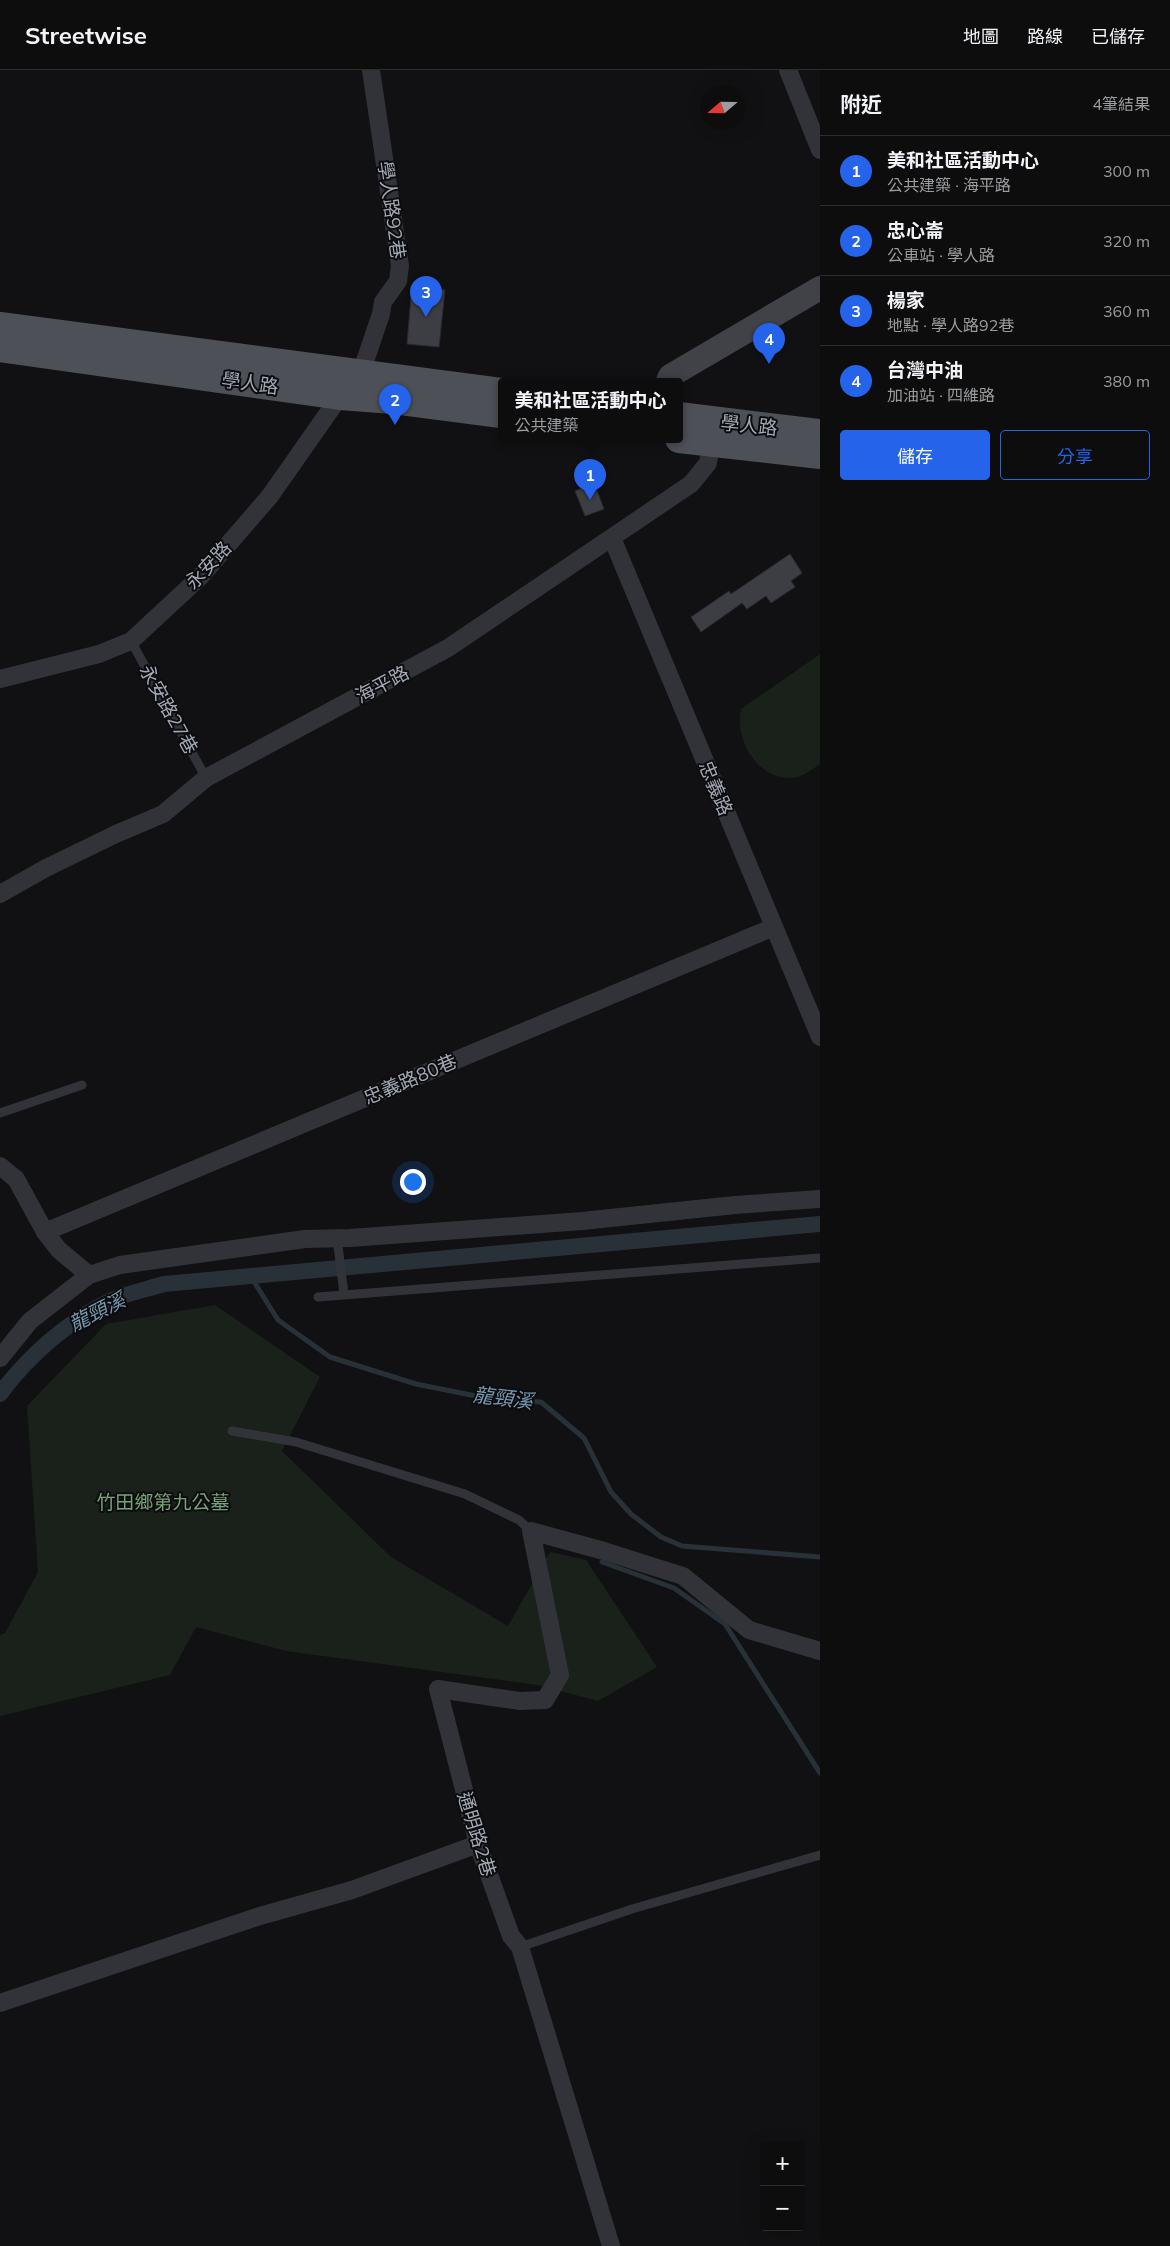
<!DOCTYPE html>
<html lang="zh-TW">
<head>
<meta charset="utf-8">
<style>
	:root { --surface:#0d0d0e; --page:#161617; --text:#f1f3f6; --muted:#9a9c9e; --line:#2d2d2e; --accent:#2563eb }
	body { margin:0; font-family:Mulish,"Noto Sans TC",sans-serif; background:var(--page); color:var(--text) }
	.controls { position:absolute; right:15px; bottom:15px; display:grid; overflow:hidden; border-radius:5px; box-shadow:0 5px 20px #0002 }
	.controls button { width:45px; height:45px; display:grid; place-items:center; padding:0; border:0; border-bottom:1px solid var(--line); background:var(--surface); color:var(--text); font:25px sans-serif }
	.compass { position:absolute; left:700px; top:15px; width:45px; height:45px; border-radius:50%; background:var(--surface); box-shadow:0 5px 20px #0002; rotate:250deg }
	.you { position:absolute; left:412px; top:1111px; width:18px; height:18px; margin:-12px; border:4px solid #fff; border-radius:50%; background:#1a73e8; box-shadow:0 0 0 8px #1a73e833 }
	.badge { display:grid; place-items:center; width:32px; height:32px; border-radius:50%; background:var(--accent); color:#fff; font-size:16px; font-weight:700 }
	.pin { position:absolute; translate:-50% -41px; filter:drop-shadow(0 1px 2px #0008) }
	.pin::after { content:''; position:absolute; top:26px; width:18px; height:15px; background:inherit; clip-path:polygon(0 0,100% 0,50% 100%) }
	.popup { position:absolute; left:498px; top:308px; width:185px; height:65px; box-sizing:border-box; display:grid; place-content:center; border-radius:5px; background:var(--surface); filter:drop-shadow(0 1px 4px #0005); font-size:16px; white-space:nowrap; color:var(--muted) }
	.popup b { font-size:19px; color:var(--text) }
	.popup::after { content:''; position:absolute; left:50%; top:100%; margin-left:-10px; border:10px solid transparent; border-top-color:var(--surface) }
	.list { margin:0; padding:0; list-style:none }
	h2 { display:flex; justify-content:space-between; align-items:center; height:65px; margin:0; padding:0 20px; font-size:21px }
	h2 small { font-size:16px; font-weight:400; color:var(--muted) }
	.list li { display:grid; grid-template-columns:32px 1fr auto; gap:15px; align-items:center; box-sizing:border-box; height:70px; padding:0 20px; border-top:1px solid var(--line) }
	.list b { display:block; font-size:19px; white-space:nowrap }
	.list p { margin:0; font-size:16px; white-space:nowrap; color:var(--muted) }
	.list em { font-size:16px; font-style:normal; color:var(--muted) }
	.actions { display:flex; gap:10px; padding:15px 20px }
	.actions a { flex:1; padding:11px 0; border:1px solid var(--accent); border-radius:5px; text-align:center; font-size:18px; color:var(--accent) }
	.actions .main { background:var(--accent); color:#fff }
	.map { position:relative; flex:none; width:820px; height:2176px; overflow:hidden }
	header { display:flex; align-items:center; gap:30px; box-sizing:border-box; height:70px; padding:0 25px; background:var(--surface); border-bottom:1px solid var(--line) }
	header strong { font-size:24px }
	nav { display:flex; gap:28px; margin-inline-start:auto; font-size:18px }
	main { display:flex }
	aside { flex:1; background:var(--surface) }
	.map>svg:first-child { display:block }
	.green { fill:#19211a }
	.lines { fill:none; stroke-linecap:round; stroke-linejoin:round }
	.stream { stroke:#273137; stroke-width:5 }
	.canal { stroke:#273137; stroke-width:16 }
	.building { fill:#3d3e43; stroke:#2b2b2f }
	.lane { stroke:#323338; stroke-width:9 }
	.street { stroke:#323338; stroke-width:18 }
	.secondary { stroke:#404248; stroke-width:24 }
	.primary { stroke:#4e5057; stroke-width:28 }
	.labels { text-anchor:middle; stroke-width:4; stroke-linejoin:round; paint-order:stroke }
	.street-label { font-size:19px; fill:#a2a8b4; stroke:#0c0c0e }
	.park-label { font-size:19px; fill:#78a178; stroke:#0c0c0e }
	.water-label { font-size:20px; font-style:italic; fill:#7699b2; stroke:#0c0c0e }
</style>
</head>
<body>
<header>
<strong>Streetwise</strong>
<nav><a>地圖</a><a>路線</a><a>已儲存</a></nav>
</header>
<main>
<div class="map">
<svg width="820" height="2176" viewBox="0 0 820 2176">
	<rect width="100%" height="100%" fill="#111113"/>
	<g class="green">
		<path d="M 820,584 L 820,694 C 811,700 803,707 792,708 C 758,710 734,670 741,639 Z"/>
		<path d="M 215,1235 L 320,1307 L 282,1381 L 391,1487 L 508,1556 L 550,1482 L 586,1490 L 657,1597 L 598,1631 L 537,1615 L 286,1581 L 196,1557 L 170,1605 L 0,1646 L 0,1565 L 5,1563 L 38,1502 L 27,1336 L 106,1254 Z"/>
	</g>
	<g class="lines">
		<g class="stream">
			<path d="M 251,1207 L 278,1250 L 330,1287 L 416,1314 L 496,1330 L 541,1332 L 584,1368 L 611,1422 L 631,1444 L 661,1467 L 682,1476 L 820,1487"/>
			<path d="M 602,1492 L 674,1518 L 725,1554 L 820,1703"/>
		</g>
		<path class="canal" d="M 0,1324 C 29,1285 68,1251 112,1230 C 128,1223 148,1219 164,1214 L 820,1154"/>
	</g>
	<g class="building">
		<path d="M 412,215 L 445,220 L 439,277 L 407,274 Z"/>
		<path d="M 594,413 L 604,439 L 585,446 L 575,421 Z"/>
		<path d="M 790,484 L 802,503 L 791,511 L 795,517 L 771,533 L 766,526 L 747,539 L 742,533 L 701,562 L 691,547 L 729,521 L 731,524 Z"/>
	</g>
	<g class="lines">
		<g class="lane">
			<path d="M 131,571 L 206,708"/>
			<path d="M 0,1043 L 82,1015"/>
			<path d="M 337,1168 L 344,1224"/>
			<path d="M 318,1227 L 820,1188"/>
			<path d="M 232,1361 L 296,1372 L 465,1424 L 519,1450 L 531,1461"/>
			<path d="M 520,1877 L 632,1839 L 820,1785"/>
		</g>
		<g class="street">
			<path d="M 788,0 L 820,80"/>
			<path d="M 612,468 L 820,967"/>
			<path d="M 0,609 L 99,584 L 131,571 L 200,507 L 270,426 L 340,326 L 361,303 L 381,244 L 383,232 L 398,211 L 400,196 L 371,0"/>
			<path d="M 0,824 L 46,798 L 116,764 L 163,744 L 206,708 L 448,578 L 691,414 L 708,393 L 713,364"/>
			<path d="M 0,1096 L 16,1109 L 45,1162 L 59,1180 L 89,1205"/>
			<path d="M 45,1162 L 774,857"/>
			<path d="M 0,1288 L 30,1251 L 89,1205 L 120,1195 L 305,1169 L 350,1168 L 582,1151 L 735,1135 L 820,1129"/>
			<path d="M 0,1933 L 260,1846 L 352,1820 L 478,1774"/>
			<path d="M 611,2176 L 520,1877 L 511,1866 L 478,1774 L 438,1619 L 520,1631 L 545,1630 L 560,1605 L 531,1461 L 604,1481 L 683,1506 L 749,1560 L 820,1581"/>
		</g>
		<path class="secondary" d="M 668,311 L 670,306 L 820,218"/>
		<g class="primary">
			<path d="M 0,256 L 501,322"/>
			<path d="M 0,278 L 340,326 L 393,330 L 501,344"/>
			<path d="M 679,346 L 820,363"/>
			<path d="M 679,369 L 820,385"/>
		</g>
	</g>
	<g class="labels">
		<g class="street-label">
			<text transform="translate(392 140) rotate(82)" y="7">學人路92巷</text>
			<text transform="translate(250 313) rotate(8)" y="7">學人路</text>
			<text transform="translate(749 355) rotate(6)" y="7">學人路</text>
			<text transform="translate(208 495) rotate(-47)" y="7">永安路</text>
			<text transform="translate(382 614) rotate(-28)" y="7">海平路</text>
			<text transform="translate(169 639) rotate(61)" y="7">永安路27巷</text>
			<text transform="translate(716 718) rotate(67)" y="7">忠義路</text>
			<text transform="translate(410 1009) rotate(-23)" y="7">忠義路80巷</text>
			<text transform="translate(477 1764) rotate(73)" y="7">通明路2巷</text>
		</g>
		<g class="park-label">
			<text x="163" y="1439">竹田鄉第九公墓</text>
		</g>
		<g class="water-label">
			<text transform="translate(97 1242) rotate(-27)" y="7">龍頸溪</text>
			<text transform="translate(503 1328) rotate(7)" y="7">龍頸溪</text>
		</g>
	</g>
</svg>
<div class="controls">
<button>+</button>
<button>−</button>
</div>
<svg class="compass" viewBox="-18 -18 36 36"><path d="M0-13l5 13h-10z" fill="#e53935"/><path d="M0 13l5-13h-10z" fill="#9a9c9e"/></svg>
<div class="you"></div>
<div class="pin badge" style="left:590px;top:430px">1</div>
<div class="popup"><b>美和社區活動中心</b>公共建築</div>
<div class="pin badge" style="left:395px;top:355px">2</div>
<div class="pin badge" style="left:426px;top:247px">3</div>
<div class="pin badge" style="left:769px;top:294px">4</div>
</div>
<aside>
<h2>附近<small>4筆結果</small></h2>
<ul class="list">
<li><span class="badge">1</span><div><b>美和社區活動中心</b><p>公共建築 · 海平路</p></div><em>300 m</em></li>
<li><span class="badge">2</span><div><b>忠心崙</b><p>公車站 · 學人路</p></div><em>320 m</em></li>
<li><span class="badge">3</span><div><b>楊家</b><p>地點 · 學人路92巷</p></div><em>360 m</em></li>
<li><span class="badge">4</span><div><b>台灣中油</b><p>加油站 · 四維路</p></div><em>380 m</em></li>
</ul>
<div class="actions"><a class="main">儲存</a><a>分享</a></div>
</aside>
</main>
</body>
</html>
